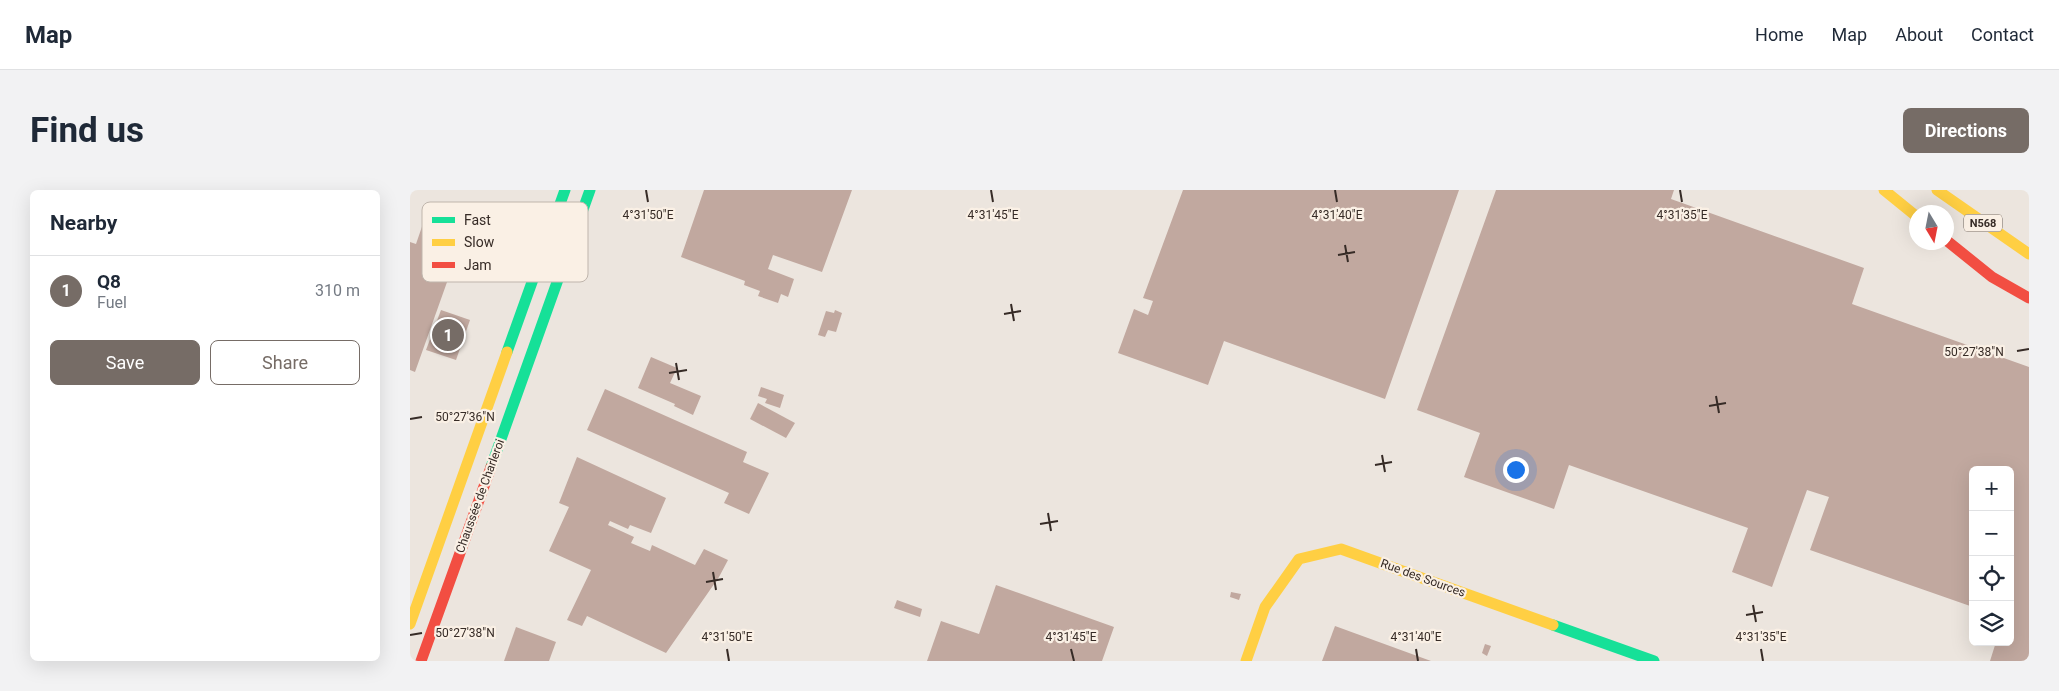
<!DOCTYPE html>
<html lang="en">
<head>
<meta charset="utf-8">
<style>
	:root { --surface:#fff; --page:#f2f2f3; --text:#1f2937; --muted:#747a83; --line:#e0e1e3; --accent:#766c66 }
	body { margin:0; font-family:Roboto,sans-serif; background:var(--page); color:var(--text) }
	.controls { position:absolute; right:15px; bottom:15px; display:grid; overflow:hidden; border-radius:8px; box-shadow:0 5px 20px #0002 }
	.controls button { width:45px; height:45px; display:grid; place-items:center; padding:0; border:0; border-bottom:1px solid var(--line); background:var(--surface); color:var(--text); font:25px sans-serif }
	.compass { position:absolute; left:1499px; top:15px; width:45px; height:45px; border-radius:50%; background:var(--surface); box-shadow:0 5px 20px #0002; rotate:170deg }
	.you { position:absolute; left:1105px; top:279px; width:18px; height:18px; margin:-12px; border:4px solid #fff; border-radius:50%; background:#1a73e8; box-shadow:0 0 0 8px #1a73e833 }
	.badge { display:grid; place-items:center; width:32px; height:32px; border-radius:50%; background:var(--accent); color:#fff; font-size:16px; font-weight:700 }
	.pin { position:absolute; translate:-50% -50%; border:2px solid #fff; box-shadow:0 1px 5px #0006 }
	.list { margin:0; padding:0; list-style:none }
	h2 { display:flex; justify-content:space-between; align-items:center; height:65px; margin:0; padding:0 20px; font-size:21px }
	h2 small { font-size:16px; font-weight:400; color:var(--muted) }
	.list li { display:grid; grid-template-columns:32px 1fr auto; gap:15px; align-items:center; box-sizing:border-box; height:70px; padding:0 20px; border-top:1px solid var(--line) }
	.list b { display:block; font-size:19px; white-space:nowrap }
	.list p { margin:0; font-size:16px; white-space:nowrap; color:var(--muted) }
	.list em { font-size:16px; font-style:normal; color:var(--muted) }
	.actions { display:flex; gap:10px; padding:15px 20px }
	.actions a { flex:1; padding:11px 0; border:1px solid var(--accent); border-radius:8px; text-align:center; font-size:18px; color:var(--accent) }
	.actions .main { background:var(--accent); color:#fff }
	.icon { flex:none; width:28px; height:28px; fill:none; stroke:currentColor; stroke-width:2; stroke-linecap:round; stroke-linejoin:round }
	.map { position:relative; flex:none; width:1619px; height:471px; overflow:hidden; border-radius:8px }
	header { display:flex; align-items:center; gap:30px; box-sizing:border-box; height:70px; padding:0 25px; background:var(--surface); border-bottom:1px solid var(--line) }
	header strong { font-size:24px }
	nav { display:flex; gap:28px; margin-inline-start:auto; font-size:18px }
	.intro { display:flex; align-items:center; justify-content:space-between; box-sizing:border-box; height:120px; padding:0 30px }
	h1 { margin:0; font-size:35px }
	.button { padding:12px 22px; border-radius:8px; background:var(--accent); color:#fff; font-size:18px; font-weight:700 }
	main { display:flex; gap:30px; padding:0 30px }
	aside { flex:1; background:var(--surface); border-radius:8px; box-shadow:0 5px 20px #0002 }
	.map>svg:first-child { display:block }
	.building { fill:#c1a89f }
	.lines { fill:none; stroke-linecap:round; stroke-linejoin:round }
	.fast { stroke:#16e098; stroke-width:11 }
	.slow { stroke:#ffcf43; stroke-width:11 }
	.jam { stroke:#f24e42; stroke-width:11 }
	.ticks { fill:none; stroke:#362b26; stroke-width:2 }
	.labels { text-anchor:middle; stroke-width:4.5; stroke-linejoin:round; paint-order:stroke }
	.shield { fill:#faf0e5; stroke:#71665f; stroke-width:1 }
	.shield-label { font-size:11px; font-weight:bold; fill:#362b26 }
	.street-label { font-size:12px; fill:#362b26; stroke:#faf0e5 }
	.key { fill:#faf0e5; stroke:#bfb5ac; stroke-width:1 }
	.key-label { font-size:14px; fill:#362b26 }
	.ticks-label { font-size:12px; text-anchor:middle; fill:#362b26; stroke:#faf0e5; stroke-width:4.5; stroke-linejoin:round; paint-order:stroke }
</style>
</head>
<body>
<header>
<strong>Map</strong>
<nav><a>Home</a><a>Map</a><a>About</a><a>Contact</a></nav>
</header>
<div class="intro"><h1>Find us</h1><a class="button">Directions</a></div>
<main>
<aside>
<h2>Nearby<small></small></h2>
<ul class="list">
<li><span class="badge">1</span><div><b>Q8</b><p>Fuel</p></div><em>310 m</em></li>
</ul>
<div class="actions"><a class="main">Save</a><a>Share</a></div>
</aside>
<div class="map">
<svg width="1619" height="471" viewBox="0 0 1619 471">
	<rect width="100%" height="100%" fill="#ece5de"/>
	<g class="building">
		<path d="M 294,0 L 442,0 L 412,82 L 363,65 L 358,79 L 384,89 L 378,107 L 371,104 L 368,113 L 348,106 L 350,101 L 334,95 L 335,91 L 271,67 Z"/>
		<path d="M 773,0 L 1049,0 L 975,209 L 814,151 L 798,195 L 708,163 L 724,119 L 738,125 L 743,111 L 733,108 Z"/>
		<path d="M 1086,0 L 1264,0 L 1261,9 L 1454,78 L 1442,114 L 1619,177 L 1619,471 L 1580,471 L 1586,452 L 1600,452 L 1600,280 L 1563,280 L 1563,417 L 1400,360 L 1419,307 L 1397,300 L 1362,397 L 1322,382 L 1338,338 L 1159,275 L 1144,319 L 1054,287 L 1070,243 L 1007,220 Z"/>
		<path d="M 17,22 L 57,36 L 5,182 L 0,180 L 0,52 L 6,54 Z"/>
		<path d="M 31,120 L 60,130 L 46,170 L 16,160 Z"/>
		<path d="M 425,120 L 432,123 L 426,142 L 418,140 L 415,147 L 408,145 L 416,121 L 424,123 Z"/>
		<path d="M 241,167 L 267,178 L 260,193 L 291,206 L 283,225 L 264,216 L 265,214 L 228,198 Z"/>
		<path d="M 351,197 L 374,205 L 370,218 L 355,213 L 357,209 L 348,206 Z"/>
		<path d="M 195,199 L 337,262 L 333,272 L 359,283 L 339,324 L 314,313 L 319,303 L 177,240 Z"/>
		<path d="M 348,213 L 385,233 L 376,248 L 340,229 Z"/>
		<path d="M 167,267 L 256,308 L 241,343 L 220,335 L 218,339 L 200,331 L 198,335 L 224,347 L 221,353 L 240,361 L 242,355 L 285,375 L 294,359 L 318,370 L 309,387 L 256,463 L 177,426 L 172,436 L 157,430 L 181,380 L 139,361 L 159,317 L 149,313 Z"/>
		<path d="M 586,395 L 704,437 L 692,471 L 517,471 L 531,431 L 569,444 Z"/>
		<path d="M 821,402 L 831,404 L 829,410 L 820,407 Z"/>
		<path d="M 487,410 L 512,419 L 510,427 L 484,418 Z"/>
		<path d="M 925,436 L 1021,471 L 912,471 Z"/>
		<path d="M 106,437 L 146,452 L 139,471 L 94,471 Z"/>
		<path d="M 1075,454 L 1081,456 L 1077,466 L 1072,463 Z"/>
	</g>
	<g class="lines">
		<g class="fast">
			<path d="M 97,162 L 155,0"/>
			<path d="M 81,277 L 180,0"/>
			<path d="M 1143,435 L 1244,471"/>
		</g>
		<g class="slow">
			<path d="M 1474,0 L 1506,26"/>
			<path d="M 1527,0 L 1619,64"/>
			<path d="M 0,434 L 97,162"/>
			<path d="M 836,471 L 855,417 L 889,369 L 931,359 L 1143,435"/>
		</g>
		<g class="jam">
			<path d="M 1536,50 L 1582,87 L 1619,108"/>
			<path d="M 11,471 L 81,277"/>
		</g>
	</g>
	<path class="ticks" d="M 236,0 L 238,12M 581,0 L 583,12M 925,0 L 927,12M 1270,0 L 1272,12M 935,55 L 938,72M 928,65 L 945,62M 601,114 L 604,131M 594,124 L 611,121M 1607,161 L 1619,159M 266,173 L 269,190M 259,183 L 277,180M 1306,206 L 1309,223M 1299,216 L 1316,213M 0,229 L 12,227M 972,265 L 975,282M 965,275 L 982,272M 638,323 L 641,341M 630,334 L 648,331M 303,382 L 306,400M 296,392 L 313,389M 1343,415 L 1346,432M 1336,425 L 1353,422M 0,445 L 12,443M 317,459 L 319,471M 661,459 L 664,471M 1006,459 L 1008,471M 1351,459 L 1353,471"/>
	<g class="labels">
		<rect class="shield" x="1554" y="24.5" width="38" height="17" rx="4"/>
		<g class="shield-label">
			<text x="1573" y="37">N568</text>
		</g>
		<g class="street-label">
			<text transform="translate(70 306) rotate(-70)" y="4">Chaussée de Charleroi</text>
			<text transform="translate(1013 388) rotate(20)" y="4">Rue des Sources</text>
		</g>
	</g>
	<rect x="12" y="12" width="166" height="80" rx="8" class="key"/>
	<rect x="22" y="27" width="23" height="6" fill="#16e098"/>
	<rect x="22" y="49" width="23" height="7" fill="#ffcf43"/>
	<rect x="22" y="72" width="23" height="6" fill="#f24e42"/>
	<g class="key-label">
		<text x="54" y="35">Fast</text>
		<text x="54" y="57">Slow</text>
		<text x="54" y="80">Jam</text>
	</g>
	<g class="ticks-label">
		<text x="238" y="29">4°31'50"E</text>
		<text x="583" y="29">4°31'45"E</text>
		<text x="927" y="29">4°31'40"E</text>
		<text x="1272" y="29">4°31'35"E</text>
		<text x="1564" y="166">50°27'38"N</text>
		<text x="55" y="231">50°27'36"N</text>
		<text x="55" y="447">50°27'38"N</text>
		<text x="317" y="451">4°31'50"E</text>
		<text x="661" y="451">4°31'45"E</text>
		<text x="1006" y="451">4°31'40"E</text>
		<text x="1351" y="451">4°31'35"E</text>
	</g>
</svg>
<div class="controls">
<button>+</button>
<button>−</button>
<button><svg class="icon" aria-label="locate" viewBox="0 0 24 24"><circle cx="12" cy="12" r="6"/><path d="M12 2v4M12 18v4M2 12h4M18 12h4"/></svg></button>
<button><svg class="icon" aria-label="layers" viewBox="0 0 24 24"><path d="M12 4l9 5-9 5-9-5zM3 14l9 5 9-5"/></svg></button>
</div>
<svg class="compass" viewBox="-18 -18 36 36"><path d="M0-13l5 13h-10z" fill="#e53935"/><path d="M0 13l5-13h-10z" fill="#747a83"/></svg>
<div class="you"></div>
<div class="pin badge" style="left:38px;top:145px">1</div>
</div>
</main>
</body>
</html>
